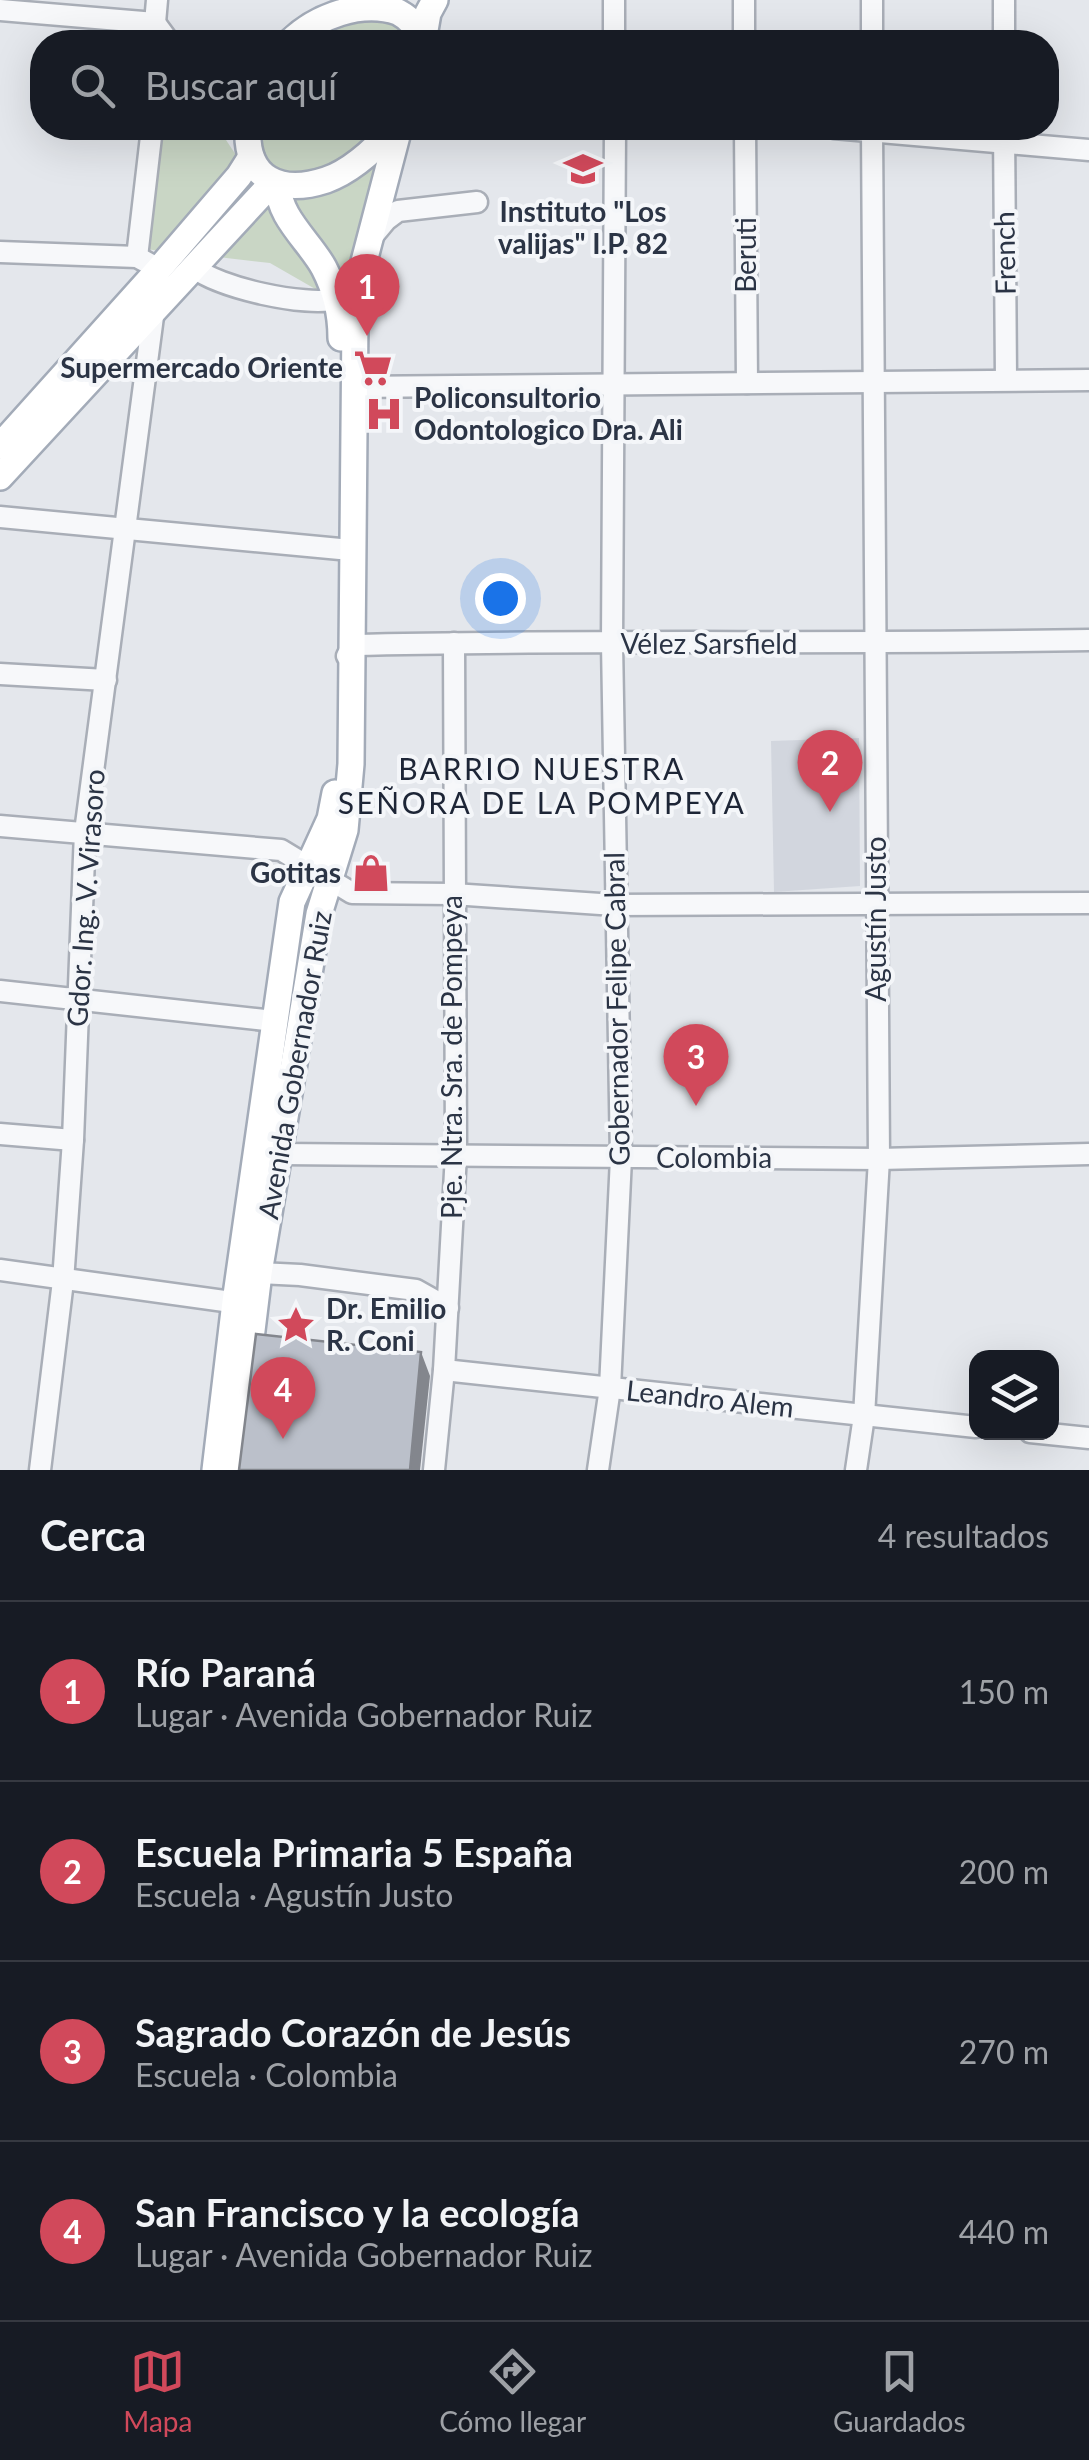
<!DOCTYPE html>
<html lang="es">
<head>
<meta charset="utf-8">
<style>
	:root { --surface:#171b24; --page:#242831; --text:#f1f3f6; --muted:#9ea1a6; --line:#363941; --accent:#d1495b }
	body { margin:0; font-family:Lato,sans-serif; background:var(--page); color:var(--text) }
	.controls { position:absolute; right:30px; bottom:30px; display:grid; overflow:hidden; border-radius:20px; box-shadow:0 10px 40px #0002 }
	.controls button { width:90px; height:90px; display:grid; place-items:center; padding:0; border:0; border-bottom:2px solid var(--line); background:var(--surface); color:var(--text); font:50px sans-serif }
	.you { position:absolute; left:500px; top:598px; width:35px; height:35px; margin:-25px; border:8px solid #fff; border-radius:50%; background:#1a73e8; box-shadow:0 0 0 15px #1a73e833 }
	.badge { display:grid; place-items:center; width:65px; height:65px; border-radius:50%; background:var(--accent); color:#fff; font-size:32px; font-weight:700 }
	.pin { position:absolute; translate:-50% -82px; filter:drop-shadow(0 2px 5px #0008) }
	.pin::after { content:''; position:absolute; top:52px; width:35px; height:30px; background:inherit; clip-path:polygon(0 0,100% 0,50% 100%) }
	.list { margin:0; padding:0; list-style:none }
	h2 { display:flex; justify-content:space-between; align-items:center; height:130px; margin:0; padding:0 40px; font-size:42px }
	h2 small { font-size:32px; font-weight:400; color:var(--muted) }
	.list li { display:grid; grid-template-columns:65px 1fr auto; gap:30px; align-items:center; box-sizing:border-box; height:180px; padding:0 40px; border-top:2px solid var(--line) }
	.list b { display:block; font-size:38px; white-space:nowrap }
	.list p { margin:0; font-size:32px; white-space:nowrap; color:var(--muted) }
	.list em { font-size:32px; font-style:normal; color:var(--muted) }
	.icon { flex:none; width:55px; height:55px; fill:none; stroke:currentColor; stroke-width:2; stroke-linecap:round; stroke-linejoin:round }
	.map { position:relative; flex:none; width:1089px; height:1470px; overflow:hidden }
	.search { position:absolute; background:var(--surface); box-shadow:0 10px 40px #0002; left:30px; right:30px; top:30px; height:110px; display:flex; align-items:center; gap:25px; box-sizing:border-box; padding:0 35px; border-radius:40px; color:var(--muted); font-size:38px }
	.sheet { height:850px; background:var(--surface) }
	nav { display:flex; justify-content:space-around; align-items:center; box-sizing:border-box; height:140px; border-top:2px solid var(--line); background:var(--surface); font-size:28px; color:var(--muted) }
	nav a { display:grid; justify-items:center; gap:5px }
	nav .on { color:var(--accent) }
	.map>svg:first-child { display:block }
	.built { fill:#d2d6de }
	.green { fill:#c9d6c5 }
	.lines { fill:none; stroke-linecap:round; stroke-linejoin:round }
	.minor-casing { stroke:#a9aeb7; stroke-width:25 }
	.major-casing { stroke:#a3abb8; stroke-width:30 }
	.minor { stroke:#f7f8fa; stroke-width:20 }
	.major { stroke:#fff; stroke-width:25 }
	.shaded-wall { fill:#83868d }
	.building { fill:#bbc0ca; stroke:#83868d; stroke-width:2.5 }
	.labels { text-anchor:middle; stroke-width:8; stroke-linejoin:round; paint-order:stroke }
	.poi-label { font-size:28px; font-weight:bold; fill:#2b3445; stroke:#f4f6f9; text-anchor:end }
	.street-label { font-size:28px; fill:#2b3445; stroke:#f4f6f9 }
	.neighbourhood-label { font-size:30px; letter-spacing:2.5px; fill:#1d2536; stroke:#f4f6f9 }
</style>
</head>
<body>
<div class="map">
<svg width="1089" height="1470" viewBox="0 0 1089 1470">
	<rect width="100%" height="100%" fill="#e4e7ec"/>
	<path class="built" d="M 859,738 L 860,886 L 774,892 L 771,741 Z"/>
	<g class="green">
		<path d="M 338,16 L 398,20 L 412,42 L 299,42 Z"/>
		<path d="M 156,128 L 218,128 L 240,161 L 159,251 L 147,249 Z"/>
		<path d="M 253,128 L 384,128 L 370,144 L 311,176 L 272,172 L 253,138 Z"/>
		<path d="M 371,161 L 381,161 L 349,298 L 290,200 L 293,194 Z"/>
		<path d="M 264,205 L 271,207 L 318,274 L 317,290 L 270,263 L 218,257 Z"/>
	</g>
	<g class="lines">
		<g class="minor-casing">
			<g id="minor">
				<path d="M 614,0 L 614,42"/>
				<path d="M 744,0 L 744,42"/>
				<path d="M 0,10 L 155,23"/>
				<path d="M 155,23 L 169,42"/>
				<path d="M 155,23 L 157,0"/>
				<path d="M 872,42 L 872,0"/>
				<path d="M 1004,42 L 1004,0"/>
				<path d="M 745,128 L 747,383"/>
				<path d="M 834,128 L 1089,150"/>
				<path d="M 1004,128 L 1006,378"/>
				<path d="M 371,238 L 386,220 L 398,211 L 477,202"/>
				<path d="M 0,252 L 137,257 L 159,269 L 158,280"/>
				<path d="M 137,257 L 152,128"/>
				<path d="M 193,267 C 219,288 305,307 337,299"/>
				<path d="M 353,387 L 1089,380"/>
				<path d="M 0,517 L 340,549"/>
				<path d="M 347,656 L 353,645 C 598,639 844,645 1089,640"/>
				<path d="M 0,674 L 106,680"/>
				<path d="M 0,826 L 281,850 L 352,893 L 453,894 L 615,905 L 1089,903"/>
				<path d="M 0,991 L 274,1021"/>
				<path d="M 0,1134 L 73,1140"/>
				<path d="M 280,1154 L 879,1159 L 1089,1154"/>
				<path d="M 0,1270 L 246,1304"/>
				<path d="M 259,1273 L 300,1275 L 416,1290 L 448,1308"/>
				<path d="M 444,1370 L 976,1427"/>
				<path d="M 1030,1432 L 1089,1438"/>
				<path d="M 40,1470 L 63,1281 L 73,1140 L 85,832 L 154,309"/>
				<path d="M 434,1470 L 444,1370 L 456,1154 L 454,643"/>
				<path d="M 598,1470 L 610,1388 L 621,1158 L 612,643 L 615,128"/>
				<path d="M 856,1470 L 864,1416 L 879,1159 L 872,128"/>
			</g>
		</g>
		<g class="major-casing">
			<g id="major">
				<path d="M 290,42 C 317,16 361,0 398,12 C 411,19 419,28 421,42"/>
				<path d="M 423,42 L 428,13 L 435,0"/>
				<path d="M 248,128 C 245,179 280,195 326,180 C 352,171 376,148 394,128"/>
				<path d="M 279,185 C 276,215 311,243 324,268 C 336,291 341,313 341,338"/>
				<path d="M 0,446 L 159,269 L 239,176 L 251,157"/>
				<path d="M 0,477 L 272,183"/>
				<path d="M 215,1470 L 235,1302 L 292,902 L 330,819 L 335,793"/>
				<path d="M 235,1470 L 259,1273 L 319,914 L 345,830 L 351,764 L 355,318 L 361,273 L 399,128"/>
			</g>
		</g>
		<use href="#minor" class="minor"/>
		<use href="#major" class="major"/>
	</g>
	<path class="shaded-wall" d="M 421,1352 L 430,1376 L 420,1470 L 410,1470 Z"/>
	<path class="building" d="M 256,1334 L 421,1352 L 410,1470 L 239,1470 Z"/>
	<defs>
		<g id="school-bare" transform="scale(3)"><path d="M0-5L7-2L0 1L-7-2ZM-4 1L0 2.5L4 1V4Q0 6-4 4Z" fill="#d1495b" stroke="#f4f6f9" stroke-width="2.5" paint-order="stroke"/></g>
		<g id="supermarket-bare" transform="scale(3)"><path d="M-6-5.5h2.5l.6 2H6L4.5 2H-2.5L-4.4-4H-6ZM-1.5 3.2a1.3 1.3 0 1 0 .1 0ZM3 3.2a1.3 1.3 0 1 0 .1 0Z" fill="#d1495b" stroke="#f4f6f9" stroke-width="2.5" paint-order="stroke"/></g>
		<g id="hospital-bare" transform="scale(3)"><path d="M-5-5h3v3.5h4V-5h3V5h-3V1.5h-4V5h-3Z" fill="#d1495b" stroke="#f4f6f9" stroke-width="2.5" paint-order="stroke"/></g>
		<g id="shop-bare" transform="scale(3)"><path d="M-5-2.5h2.3a2.7 3.5 0 0 1 5.4 0H5L5.5 6h-11ZM-1.5-2.5h3a1.5 2.3 0 0 0-3 0Z" fill="#d1495b" stroke="#f4f6f9" stroke-width="2.5" paint-order="stroke"/></g>
		<g id="sight-bare" transform="scale(3)"><path d="M0-6L1.8-2.2L6-1.7L2.9 1.2L3.7 5.4L0 3.3L-3.7 5.4L-2.9 1.2L-6-1.7L-1.8-2.2Z" fill="#d1495b" stroke="#f4f6f9" stroke-width="2.5" paint-order="stroke"/></g>
	</defs>
	<g fill-rule="evenodd">
		<use href="#school-bare" x="583" y="169"/>
		<use href="#supermarket-bare" x="373" y="368"/>
		<use href="#hospital-bare" x="384" y="414"/>
		<use href="#shop-bare" x="371" y="873"/>
		<use href="#sight-bare" x="296" y="1325"/>
	</g>
	<g class="labels">
		<g class="poi-label">
			<text x="583" y="222" text-anchor="middle">Instituto "Los<tspan x="583" dy="32">valijas" I.P. 82</tspan></text>
			<text x="343" y="378">Supermercado Oriente</text>
			<text x="414" y="408" text-anchor="start">Policonsultorio<tspan x="414" dy="32">Odontologico Dra. Ali</tspan></text>
			<text x="341" y="883">Gotitas</text>
			<text x="326" y="1319" text-anchor="start">Dr. Emilio<tspan x="326" dy="32">R. Coni</tspan></text>
		</g>
		<g class="street-label">
			<text transform="translate(1005 253) rotate(-91)" y="10">French</text>
			<text transform="translate(746 255) rotate(-90)" y="10">Beruti</text>
			<text x="709" y="654">Vélez Sarsfield</text>
			<text transform="translate(86 898) rotate(-86)" y="10">Gdor. Ing. V. Virasoro</text>
			<text transform="translate(876 919) rotate(-90)" y="10">Agustín Justo</text>
			<text transform="translate(617 1009) rotate(-91)" y="10">Gobernador Felipe Cabral</text>
			<text transform="translate(452 1057) rotate(-90)" y="10">Pje. Ntra. Sra. de Pompeya</text>
			<text transform="translate(295 1065) rotate(-80)" y="10">Avenida Gobernador Ruiz</text>
			<text x="714" y="1168">Colombia</text>
			<text transform="translate(710 1399) rotate(6)" y="10">Leandro Alem</text>
		</g>
		<g class="neighbourhood-label">
			<text x="542" y="780">BARRIO NUESTRA<tspan x="542" dy="34">SEÑORA DE LA POMPEYA</tspan></text>
		</g>
	</g>
</svg>
<div class="controls">
<button><svg class="icon" aria-label="layers" viewBox="0 0 24 24"><path d="M12 4l9 5-9 5-9-5zM3 14l9 5 9-5"/></svg></button>
</div>
<div class="you"></div>
<div class="pin badge" style="left:367px;top:336px">1</div>
<div class="pin badge" style="left:830px;top:812px">2</div>
<div class="pin badge" style="left:696px;top:1106px">3</div>
<div class="pin badge" style="left:283px;top:1439px">4</div>
<div class="search"><svg class="icon" aria-label="search" viewBox="0 0 24 24"><circle cx="10" cy="10" r="6"/><path d="M15 15l6 6"/></svg>Buscar aquí</div>
</div>
<section class="sheet">
<h2>Cerca<small>4 resultados</small></h2>
<ul class="list">
<li><span class="badge">1</span><div><b>Río Paraná</b><p>Lugar · Avenida Gobernador Ruiz</p></div><em>150 m</em></li>
<li><span class="badge">2</span><div><b>Escuela Primaria 5 España</b><p>Escuela · Agustín Justo</p></div><em>200 m</em></li>
<li><span class="badge">3</span><div><b>Sagrado Corazón de Jesús</b><p>Escuela · Colombia</p></div><em>270 m</em></li>
<li><span class="badge">4</span><div><b>San Francisco y la ecología</b><p>Lugar · Avenida Gobernador Ruiz</p></div><em>440 m</em></li>
</ul>
</section>
<nav>
<a class="on"><svg class="icon" aria-label="map" viewBox="0 0 24 24"><path d="M3 6l6-2 6 2 6-2v14l-6 2-6-2-6 2zM9 4v14M15 6v14"/></svg>Mapa</a>
<a><svg class="icon" aria-label="directions" viewBox="0 0 24 24"><path d="M12 3l9 9-9 9-9-9zM9 14v-3h6M13 9l2 2-2 2"/></svg>Cómo llegar</a>
<a><svg class="icon" aria-label="saved" viewBox="0 0 24 24"><path d="M7 4h10v16l-5-4-5 4z"/></svg>Guardados</a>
</nav>
</body>
</html>
